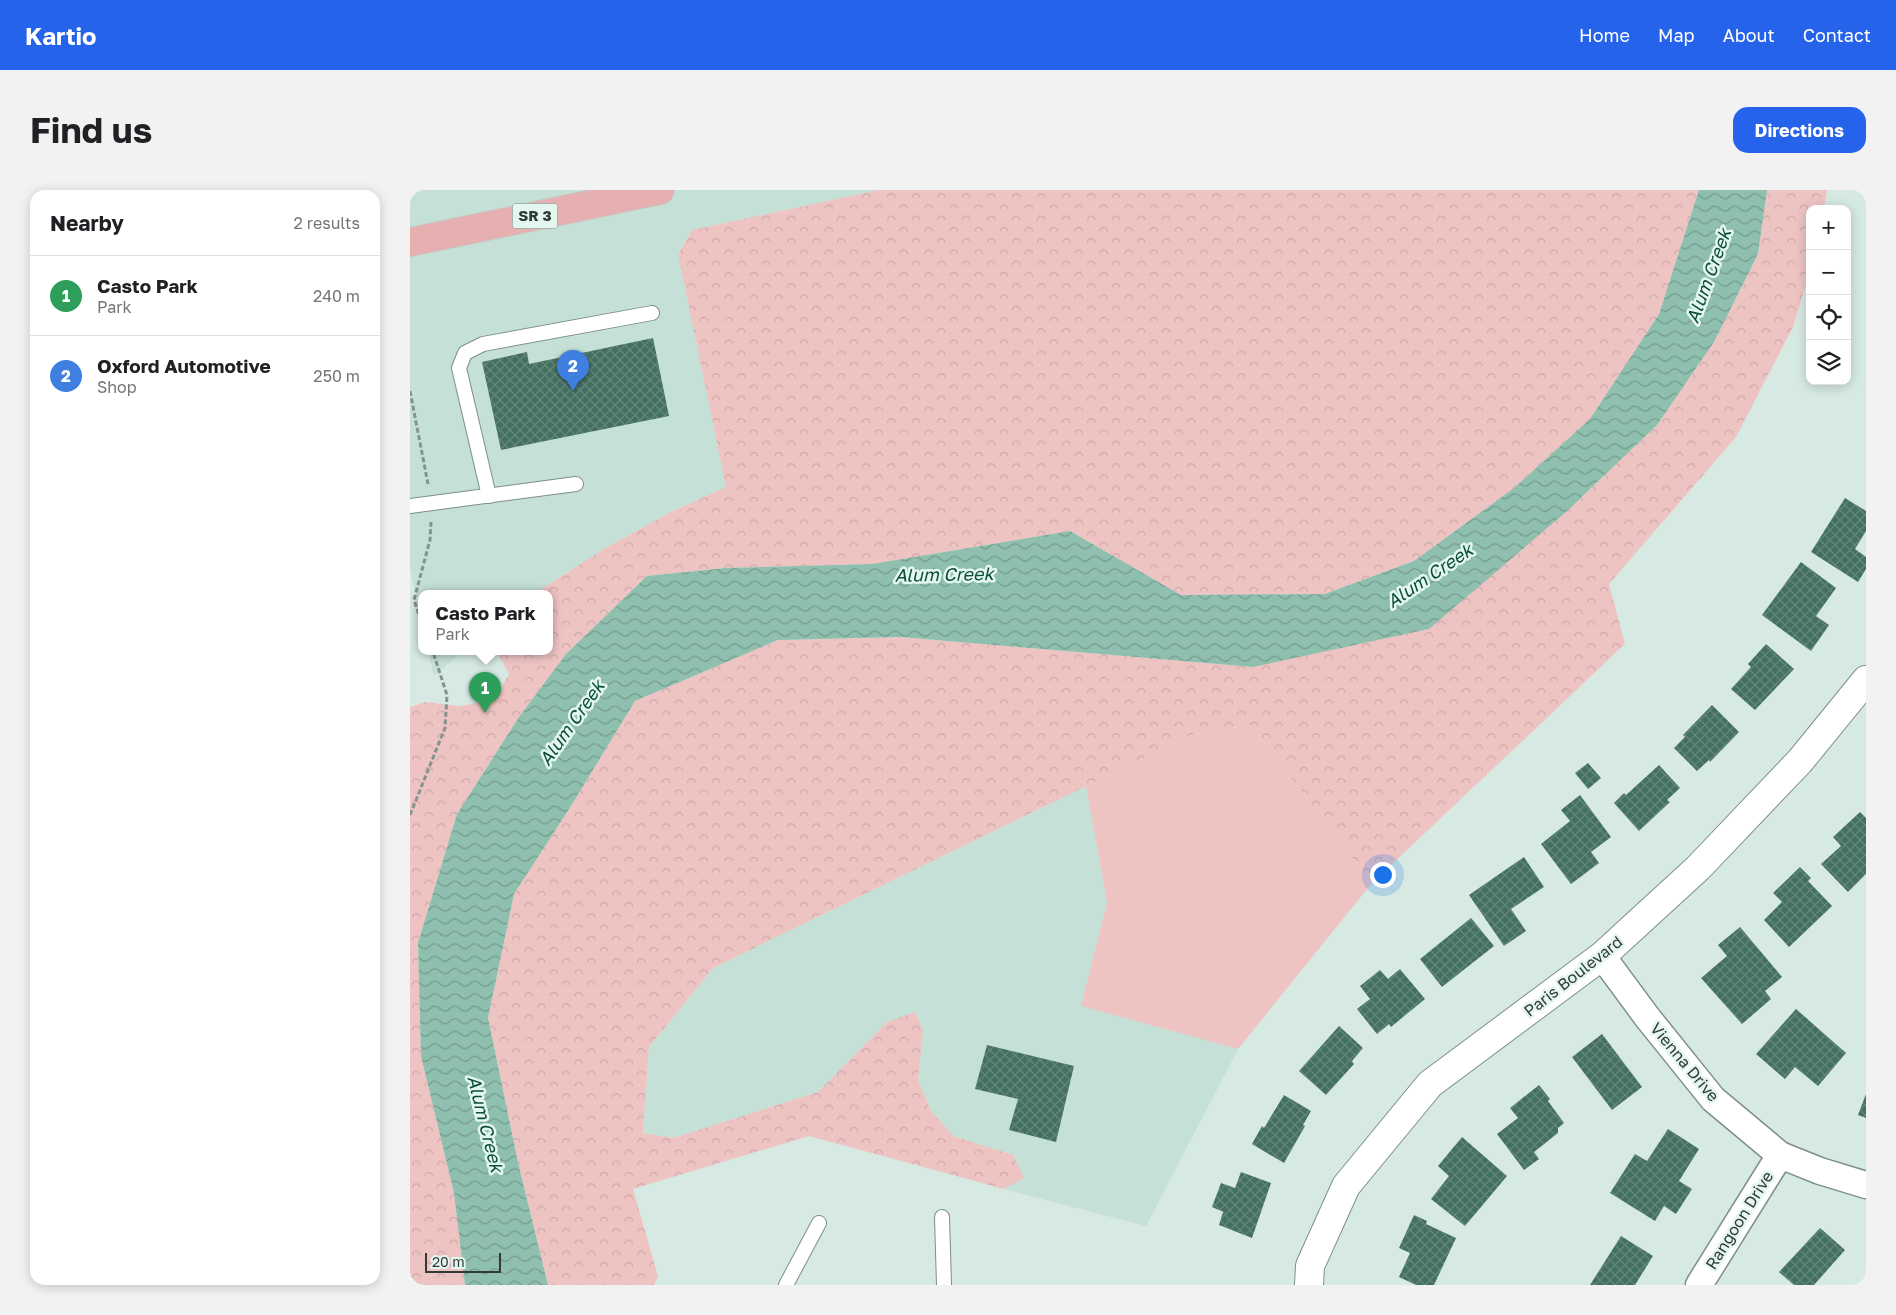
<!DOCTYPE html>
<html lang="en">
<head>
<meta charset="utf-8">
<style>
	:root { --surface:#fff; --page:#f2f2f2; --text:#202124; --muted:#757577; --line:#e0e0e0; --accent:#2563eb }
	body { margin:0; font-family:"Golos Text",sans-serif; background:var(--page); color:var(--text) }
	.controls { position:absolute; right:15px; top:15px; display:grid; overflow:hidden; border-radius:10px; box-shadow:0 2px 12px #0003 }
	.controls button { width:45px; height:45px; display:grid; place-items:center; padding:0; border:0; border-bottom:1px solid var(--line); background:var(--surface); color:var(--text); font:25px sans-serif }
	.scale { position:absolute; left:15px; bottom:12px; width:76px; box-sizing:border-box; padding-left:5px; border:2px solid #323a37; border-top:0; font-size:14px; line-height:18px; white-space:nowrap; color:#323a37; -webkit-text-stroke:4px #e3f6ef; paint-order:stroke }
	.you { position:absolute; left:972px; top:684px; width:18px; height:18px; margin:-12px; border:4px solid #fff; border-radius:50%; background:#1a73e8; box-shadow:0 0 0 8px #1a73e833 }
	.badge { display:grid; place-items:center; width:32px; height:32px; border-radius:50%; background:var(--accent); color:#fff; font-size:16px; font-weight:700 }
	.pin { position:absolute; translate:-50% -41px; filter:drop-shadow(0 1px 2px #0008) }
	.pin::after { content:''; position:absolute; top:26px; width:18px; height:15px; background:inherit; clip-path:polygon(0 0,100% 0,50% 100%) }
	.popup { position:absolute; left:8px; top:400px; width:135px; height:65px; box-sizing:border-box; display:grid; place-content:center; border-radius:10px; background:var(--surface); filter:drop-shadow(0 1px 4px #0005); font-size:16px; white-space:nowrap; color:var(--muted) }
	.popup b { font-size:19px; color:var(--text) }
	.popup::after { content:''; position:absolute; left:50%; top:100%; margin-left:-10px; border:10px solid transparent; border-top-color:var(--surface) }
	.list { margin:0; padding:0; list-style:none }
	h2 { display:flex; justify-content:space-between; align-items:center; height:65px; margin:0; padding:0 20px; font-size:21px }
	h2 small { font-size:16px; font-weight:400; color:var(--muted) }
	.list li { display:grid; grid-template-columns:32px 1fr auto; gap:15px; align-items:center; box-sizing:border-box; height:80px; padding:0 20px; border-top:1px solid var(--line) }
	.list b { display:block; font-size:19px; white-space:nowrap }
	.list p { margin:0; font-size:16px; white-space:nowrap; color:var(--muted) }
	.list em { font-size:16px; font-style:normal; color:var(--muted) }
	.icon { flex:none; width:28px; height:28px; fill:none; stroke:currentColor; stroke-width:2; stroke-linecap:round; stroke-linejoin:round }
	.map { position:relative; flex:none; width:1456px; height:1095px; overflow:hidden; border-radius:15px }
	header { display:flex; align-items:center; gap:30px; box-sizing:border-box; height:70px; padding:0 25px; background:var(--accent); color:#fff }
	header strong { font-size:24px }
	nav { display:flex; gap:28px; margin-inline-start:auto; font-size:18px }
	.intro { display:flex; align-items:center; justify-content:space-between; box-sizing:border-box; height:120px; padding:0 30px }
	h1 { margin:0; font-size:35px }
	.button { padding:12px 22px; border-radius:15px; background:var(--accent); color:#fff; font-size:18px; font-weight:700 }
	main { display:flex; gap:30px; padding:0 30px }
	aside { flex:1; background:var(--surface); border-radius:15px; box-shadow:0 2px 12px #0003 }
	.map>svg:first-child { display:block }
	.built { fill:#c5e0d6 }
	.green { fill:#eec4c3 }
	.forest { fill:url(#forest-crowns) }
	.water { fill:url(#water-waves) }
	.building { fill:url(#building-cross-hatch) }
	.lines { fill:none; stroke-linecap:round; stroke-linejoin:round }
	.service-casing { stroke:#7e8f88; stroke-width:16 }
	.minor-casing { stroke:#7e8f88; stroke-width:29 }
	.tertiary-casing { stroke:#7e8f88; stroke-width:30 }
	.primary-casing { stroke:#c6c8c7; stroke-width:30 }
	.path { stroke:#85928d; stroke-width:3; stroke-dasharray:5 2.5; stroke-linecap:butt }
	.service { stroke:#fff; stroke-width:14 }
	.minor { stroke:#fff; stroke-width:26 }
	.tertiary { stroke:#fff; stroke-width:28 }
	.primary { stroke:#e6b0b0; stroke-width:28 }
	.labels { text-anchor:middle; stroke-width:5; stroke-linejoin:round; paint-order:stroke }
	.shield { fill:#e3f6ef; stroke:#67726e; stroke-width:1 }
	.shield-label { font-size:15px; font-weight:bold; fill:#323a37 }
	.street-label { font-size:16px; fill:#323a37; stroke:#e3f6ef }
	.water-label { font-size:18px; font-style:italic; fill:#0c4e3d; stroke:#e3f6ef }
</style>
</head>
<body>
<header>
<strong>Kartio</strong>
<nav><a>Home</a><a>Map</a><a>About</a><a>Contact</a></nav>
</header>
<div class="intro"><h1>Find us</h1><a class="button">Directions</a></div>
<main>
<aside>
<h2>Nearby<small>2 results</small></h2>
<ul class="list">
<li><span class="badge" style="background:#2e9e5b">1</span><div><b>Casto Park</b><p>Park</p></div><em>240 m</em></li>
<li><span class="badge" style="background:#3f7fe0">2</span><div><b>Oxford Automotive</b><p>Shop</p></div><em>250 m</em></li>
</ul>
</aside>
<div class="map">
<svg width="1456" height="1095" viewBox="0 0 1456 1095">
	<defs>
		<pattern id="forest-crowns" width="20" height="18" patternUnits="userSpaceOnUse" patternTransform="scale(1.25)"><rect width="20" height="18" fill="#eec4c3"/><path d="M2 6a3 3 0 1 1 6 0M12 15a3 3 0 1 1 6 0" fill="none" stroke="#cda9a8"/></pattern>
		<pattern id="water-waves" width="16" height="10" patternUnits="userSpaceOnUse" patternTransform="scale(1.25)"><rect width="16" height="10" fill="#8fbfae"/><path d="M0 5q4-4 8 0t8 0" fill="none" stroke="#759c8e"/></pattern>
		<pattern id="building-cross-hatch" width="8" height="8" patternUnits="userSpaceOnUse" patternTransform="scale(1.25)"><rect width="8" height="8" fill="#437061"/><path d="M0 0l8 8M0 8l8-8" fill="none" stroke="#63857a"/></pattern>
	</defs>
	<rect width="100%" height="100%" fill="#d6e9e2"/>
	<g class="built">
		<path d="M 0,0 L 468,0 L 282,40 L 268,63 L 316,297 L 259,323 L 194,359 L 124,404 L 11,404 L 11,428 L 0,378 Z"/>
		<path d="M 18,462 L 52,462 L 24,486 Z"/>
		<path d="M 676,596 L 697,713 L 672,816 L 828,859 L 736,1036 L 594,999 L 614,988 L 603,965 L 543,946 L 520,919 L 508,890 L 513,841 L 477,832 L 408,902 L 263,948 L 233,943 L 239,857 L 303,778 Z"/>
	</g>
	<path class="green" d="M 840,535 L 962,693 L 828,859 L 671,816 L 697,713 L 676,596 L 781,545 Z"/>
	<g class="forest">
		<path d="M 468,0 L 1289,0 L 1249,124 L 1180,229 L 1104,298 L 1004,371 L 915,404 L 771,405 L 660,341 L 462,374 L 315,378 L 237,386 L 156,464 L 109,527 L 47,624 L 8,753 L 11,866 L 44,1003 L 55,1095 L 0,1095 L 0,517 L 15,512 L 49,516 L 85,510 L 99,484 L 87,462 L 139,462 L 139,404 L 124,404 L 194,359 L 259,323 L 316,297 L 268,64 L 282,40 Z"/>
		<path d="M 1357,0 L 1417,0 L 1414,19 L 1400,19 L 1400,81 L 1383,137 L 1326,247 L 1199,394 L 1215,454 L 962,693 L 840,535 L 781,545 L 303,778 L 239,857 L 233,943 L 263,948 L 408,902 L 477,832 L 505,822 L 513,841 L 508,890 L 520,919 L 543,946 L 603,965 L 614,988 L 594,999 L 399,946 L 223,999 L 248,1086 L 244,1095 L 138,1095 L 109,977 L 78,828 L 104,704 L 161,616 L 225,511 L 368,450 L 491,447 L 843,477 L 1156,322 L 1247,235 L 1304,152 L 1348,64 Z"/>
	</g>
	<path class="water" d="M 1289,0 L 1357,0 L 1348,64 L 1304,152 L 1247,235 L 1156,322 L 1019,439 L 843,477 L 491,447 L 368,450 L 225,511 L 161,616 L 104,704 L 78,828 L 109,977 L 138,1095 L 55,1095 L 44,1003 L 11,866 L 8,753 L 47,624 L 109,527 L 156,464 L 237,386 L 315,378 L 462,374 L 660,341 L 771,405 L 915,404 L 1004,371 L 1104,298 L 1180,229 L 1249,124 Z"/>
	<g class="building">
		<path d="M 243,148 L 259,226 L 91,260 L 72,172 L 117,162 L 119,174 Z"/>
		<path d="M 1435,308 L 1456,321 L 1456,341 L 1445,359 L 1456,367 L 1456,379 L 1448,392 L 1401,362 Z"/>
		<path d="M 1391,372 L 1426,398 L 1406,426 L 1419,435 L 1401,461 L 1352,425 Z"/>
		<path d="M 1356,454 L 1384,479 L 1345,520 L 1321,499 L 1341,477 L 1338,474 Z"/>
		<path d="M 1302,515 L 1329,542 L 1300,572 L 1299,570 L 1287,581 L 1264,558 L 1275,547 L 1273,545 Z"/>
		<path d="M 1178,573 L 1191,588 L 1178,599 L 1165,583 Z"/>
		<path d="M 1249,575 L 1270,598 L 1257,610 L 1260,612 L 1229,641 L 1204,613 L 1214,603 L 1216,605 Z"/>
		<path d="M 1170,605 L 1201,647 L 1181,662 L 1189,673 L 1161,694 L 1131,654 L 1160,631 L 1151,620 Z"/>
		<path d="M 1450,622 L 1456,628 L 1456,684 L 1438,702 L 1411,674 L 1431,656 L 1423,647 Z"/>
		<path d="M 1114,667 L 1134,697 L 1101,719 L 1116,741 L 1094,756 L 1059,705 Z"/>
		<path d="M 1390,677 L 1401,688 L 1398,691 L 1422,716 L 1379,757 L 1354,730 L 1372,712 L 1363,703 Z"/>
		<path d="M 1061,728 L 1084,756 L 1032,797 L 1010,769 Z"/>
		<path d="M 1330,737 L 1372,787 L 1355,801 L 1361,809 L 1332,834 L 1291,788 L 1317,766 L 1308,755 Z"/>
		<path d="M 990,779 L 1015,809 L 981,837 L 979,834 L 967,844 L 947,819 L 960,809 L 950,796 L 970,780 L 978,789 Z"/>
		<path d="M 1386,819 L 1436,863 L 1408,896 L 1385,877 L 1375,889 L 1346,864 Z"/>
		<path d="M 929,836 L 953,858 L 942,871 L 944,874 L 916,905 L 889,881 Z"/>
		<path d="M 1192,844 L 1232,897 L 1202,920 L 1162,867 Z"/>
		<path d="M 577,855 L 664,876 L 646,952 L 599,940 L 608,909 L 565,899 Z"/>
		<path d="M 1129,895 L 1140,909 L 1138,911 L 1154,933 L 1148,938 L 1148,943 L 1124,962 L 1129,969 L 1114,980 L 1087,944 L 1108,928 L 1100,918 Z"/>
		<path d="M 1456,904 L 1456,928 L 1448,925 Z"/>
		<path d="M 874,905 L 901,921 L 893,935 L 895,936 L 874,973 L 842,954 L 852,936 L 854,938 Z"/>
		<path d="M 1258,939 L 1289,959 L 1269,991 L 1282,999 L 1266,1024 L 1254,1016 L 1245,1031 L 1200,1003 L 1225,964 L 1237,971 Z"/>
		<path d="M 1052,947 L 1097,986 L 1055,1036 L 1021,1009 L 1039,986 L 1028,976 Z"/>
		<path d="M 831,982 L 861,993 L 842,1048 L 809,1035 L 813,1022 L 816,1023 L 802,1017 L 811,993 L 825,998 Z"/>
		<path d="M 1004,1025 L 1017,1031 L 1016,1034 L 1046,1048 L 1024,1095 L 1006,1095 L 989,1087 L 1000,1063 L 989,1058 Z"/>
		<path d="M 1410,1038 L 1435,1060 L 1404,1095 L 1384,1095 L 1369,1082 Z"/>
		<path d="M 1211,1046 L 1243,1066 L 1225,1095 L 1180,1095 Z"/>
	</g>
	<g class="lines">
		<g class="service-casing">
			<g id="service">
				<path d="M 79,306 L 49,178 L 55,163 L 73,154 L 242,123"/>
				<path d="M 0,316 L 166,294"/>
				<path d="M 532,1027 L 534,1095"/>
				<path d="M 376,1095 L 409,1033"/>
			</g>
		</g>
		<g class="minor-casing">
			<g id="minor">
				<path d="M 1192,766 L 1237,827 L 1303,909 L 1370,965 L 1410,981 L 1456,995"/>
				<path d="M 1289,1095 L 1370,965"/>
			</g>
		</g>
		<g class="tertiary-casing">
			<path id="tertiary" d="M 899,1095 L 900,1076 L 936,996 L 1020,894 L 1192,766 L 1288,678 L 1390,571 L 1456,490"/>
		</g>
		<g class="primary-casing">
			<path id="primary" d="M 0,52 L 250,0"/>
		</g>
		<g class="path">
			<path d="M 0,201 L 18,294"/>
			<path d="M 11,431 L 4,410 L 20,350 L 21,332"/>
			<path d="M 0,625 L 35,538 L 37,505 L 23,462"/>
		</g>
		<use href="#service" class="service"/>
		<use href="#minor" class="minor"/>
		<use href="#tertiary" class="tertiary"/>
		<use href="#primary" class="primary"/>
	</g>
	<g class="labels">
		<rect class="shield" x="102.5" y="13.5" width="45" height="25" rx="4"/>
		<g class="shield-label">
			<text x="125" y="31">SR 3</text>
		</g>
		<g class="street-label">
			<text transform="translate(1163 786) rotate(-38)" y="6">Paris Boulevard</text>
			<text transform="translate(1275 872) rotate(50)" y="6">Vienna Drive</text>
			<text transform="translate(1329 1030) rotate(-58)" y="6">Rangoon Drive</text>
		</g>
		<g class="water-label">
			<text transform="translate(1299 86) rotate(-70)" y="6">Alum Creek</text>
			<text transform="translate(534 385) rotate(-1)" y="6">Alum Creek</text>
			<text transform="translate(1020 386) rotate(-34)" y="6">Alum Creek</text>
			<text transform="translate(162 533) rotate(-55)" y="6">Alum Creek</text>
			<text transform="translate(75 934) rotate(76)" y="6">Alum Creek</text>
		</g>
	</g>
</svg>
<div class="controls">
<button>+</button>
<button>−</button>
<button><svg class="icon" aria-label="locate" viewBox="0 0 24 24"><circle cx="12" cy="12" r="6"/><path d="M12 2v4M12 18v4M2 12h4M18 12h4"/></svg></button>
<button><svg class="icon" aria-label="layers" viewBox="0 0 24 24"><path d="M12 4l9 5-9 5-9-5zM3 14l9 5 9-5"/></svg></button>
</div>
<div class="scale">20 m</div>
<div class="you"></div>
<div class="pin badge" style="left:75px;top:523px;background:#2e9e5b">1</div>
<div class="popup"><b>Casto Park</b>Park</div>
<div class="pin badge" style="left:163px;top:201px;background:#3f7fe0">2</div>
</div>
</main>
</body>
</html>
